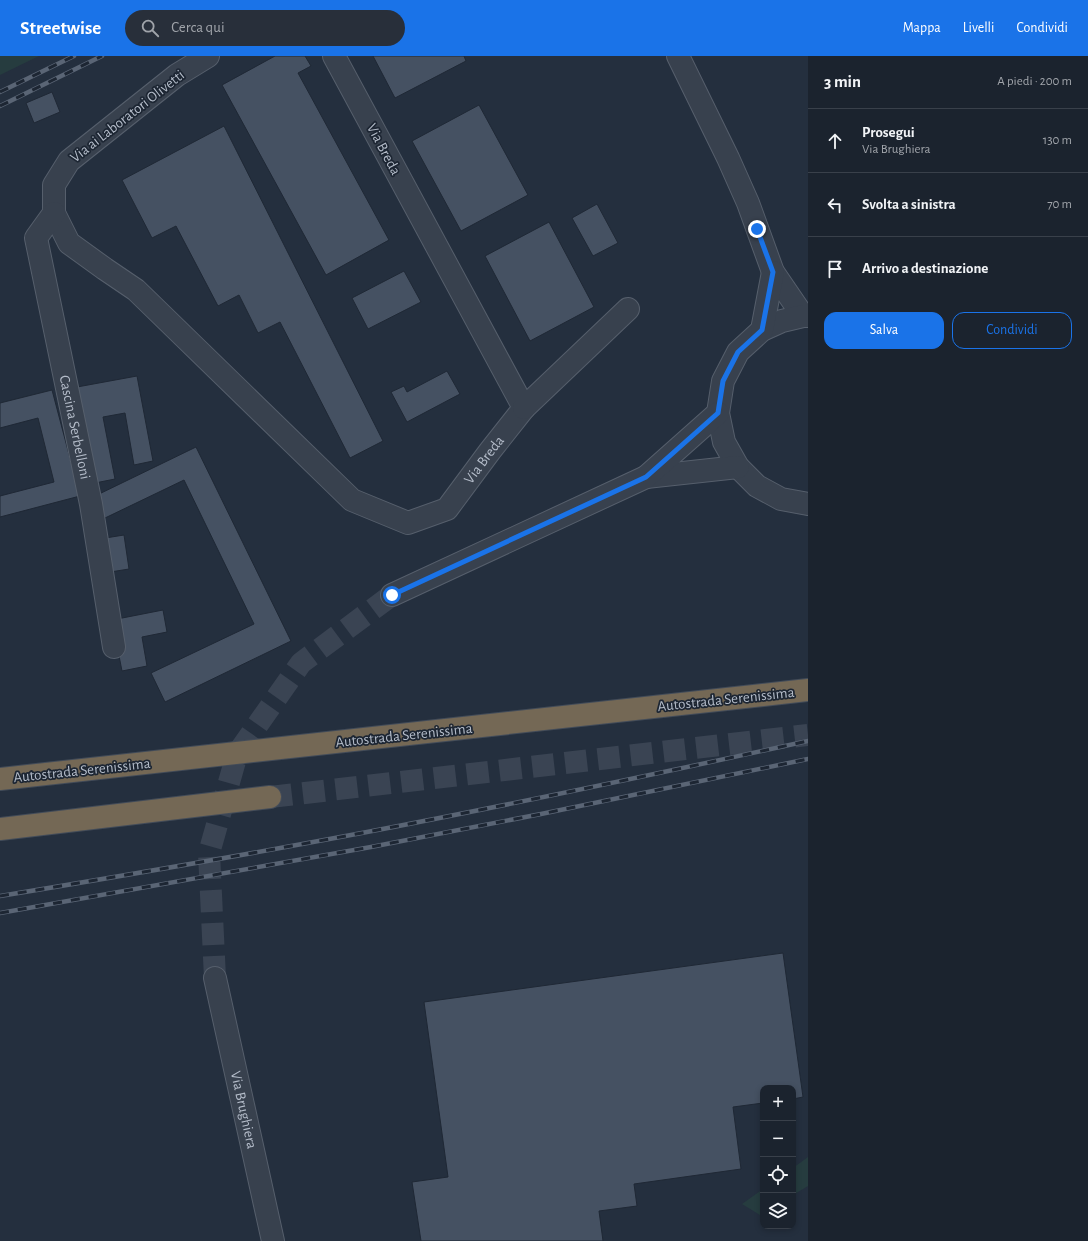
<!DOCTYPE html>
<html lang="it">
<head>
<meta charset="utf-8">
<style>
	:root { --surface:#1b232e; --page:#282f3a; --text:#f1f3f6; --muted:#a0a4aa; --line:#39404a; --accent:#1a73e8 }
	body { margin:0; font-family:"Alegreya Sans",sans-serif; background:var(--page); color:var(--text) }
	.controls { position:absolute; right:12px; bottom:12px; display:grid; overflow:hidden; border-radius:8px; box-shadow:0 2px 6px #0003 }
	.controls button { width:36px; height:36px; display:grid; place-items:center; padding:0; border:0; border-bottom:1px solid var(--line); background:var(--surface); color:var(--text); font:20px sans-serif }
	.stop { position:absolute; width:12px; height:12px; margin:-9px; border:3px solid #1a73e8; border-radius:50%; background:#fff }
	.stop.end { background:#1a73e8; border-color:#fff; box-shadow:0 1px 4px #0008 }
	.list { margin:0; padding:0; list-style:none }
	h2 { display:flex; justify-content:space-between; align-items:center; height:52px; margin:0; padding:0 16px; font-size:17px }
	h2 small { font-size:13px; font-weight:400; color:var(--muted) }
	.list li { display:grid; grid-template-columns:26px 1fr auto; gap:12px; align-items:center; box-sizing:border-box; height:64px; padding:0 16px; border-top:1px solid var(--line) }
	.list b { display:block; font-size:15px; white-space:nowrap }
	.list p { margin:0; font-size:13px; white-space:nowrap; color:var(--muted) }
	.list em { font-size:13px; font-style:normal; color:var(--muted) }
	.actions { display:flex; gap:8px; padding:12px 16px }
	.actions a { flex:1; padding:9px 0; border:1px solid var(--accent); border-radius:12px; text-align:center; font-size:14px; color:var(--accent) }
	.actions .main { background:var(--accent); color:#fff }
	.icon { flex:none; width:22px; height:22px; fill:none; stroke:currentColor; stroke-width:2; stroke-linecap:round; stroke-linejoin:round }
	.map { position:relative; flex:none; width:808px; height:1185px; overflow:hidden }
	header { display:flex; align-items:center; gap:24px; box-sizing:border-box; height:56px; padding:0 20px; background:var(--accent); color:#fff }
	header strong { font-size:19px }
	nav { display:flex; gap:22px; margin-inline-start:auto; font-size:14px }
	.search { width:280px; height:36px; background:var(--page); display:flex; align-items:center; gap:10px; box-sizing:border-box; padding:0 14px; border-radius:22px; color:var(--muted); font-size:15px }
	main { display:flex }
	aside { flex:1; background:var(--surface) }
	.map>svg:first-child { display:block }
	.green { fill:#263c3f }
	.building { fill:#455162; stroke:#1f2835 }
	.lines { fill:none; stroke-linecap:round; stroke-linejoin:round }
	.minor-tunnel { stroke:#3a4453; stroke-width:22; stroke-dasharray:22 11; stroke-linecap:butt }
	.highway-tunnel { stroke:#3a4453; stroke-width:22; stroke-dasharray:22 11; stroke-linecap:butt }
	.minor-casing { stroke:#565f6c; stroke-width:24 }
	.highway-casing { stroke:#434c59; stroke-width:24 }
	.minor { stroke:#38414e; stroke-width:22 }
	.highway { stroke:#746855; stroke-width:22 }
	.rail-casing { stroke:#5a6575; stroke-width:4.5 }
	.rail { stroke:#1d2633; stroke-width:3; stroke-dasharray:9; stroke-linecap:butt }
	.route { stroke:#1a73e8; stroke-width:5 }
	.labels { text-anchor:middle; stroke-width:3.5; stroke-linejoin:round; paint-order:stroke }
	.street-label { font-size:15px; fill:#b4bcc9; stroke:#1d2633 }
</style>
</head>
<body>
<header>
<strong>Streetwise</strong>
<div class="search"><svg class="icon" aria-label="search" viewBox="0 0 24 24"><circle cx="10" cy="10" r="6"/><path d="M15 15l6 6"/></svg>Cerca qui</div>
<nav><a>Mappa</a><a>Livelli</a><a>Condividi</a></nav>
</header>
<main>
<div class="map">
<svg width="808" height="1185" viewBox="0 0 808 1185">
	<rect width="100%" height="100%" fill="#242f3e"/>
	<g class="green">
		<path d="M 0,0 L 39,0 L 0,19 Z"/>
		<path d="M 808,1101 L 808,1130 L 793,1139 L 793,1112 Z"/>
		<path d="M 763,1133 L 763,1158 L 760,1159 L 742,1148 Z"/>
	</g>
	<g class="building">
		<path d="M 275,0 L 305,0 L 311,10 L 298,17 L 389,184 L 326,219 L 222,29 Z"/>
		<path d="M 373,0 L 464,0 L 466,5 L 395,42 Z"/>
		<path d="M 52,36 L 60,56 L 34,67 L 26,47 Z"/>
		<path d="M 479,49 L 528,139 L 461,175 L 412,85 Z"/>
		<path d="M 224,70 L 383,385 L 350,402 L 280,266 L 258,277 L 239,239 L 218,250 L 176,170 L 152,182 L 122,124 Z"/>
		<path d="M 597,148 L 618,187 L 593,200 L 572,162 Z"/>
		<path d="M 549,166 L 594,251 L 530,285 L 485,200 Z"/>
		<path d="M 404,215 L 421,246 L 368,273 L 352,242 Z"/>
		<path d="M 447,315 L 460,338 L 407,366 L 391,336 L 404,330 L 407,336 Z"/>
		<path d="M 137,320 L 153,405 L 134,409 L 125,357 L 103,361 L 115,423 L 95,427 L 77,331 Z"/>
		<path d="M 52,334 L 80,440 L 0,461 L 0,440 L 54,426 L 38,362 L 0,372 L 0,347 Z"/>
		<path d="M 196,391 L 291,585 L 165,646 L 151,617 L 254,568 L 184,424 L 105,462 L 95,440 Z"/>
		<path d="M 124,479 L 129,513 L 104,517 L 99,483 Z"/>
		<path d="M 163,554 L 167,576 L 142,581 L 147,610 L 122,615 L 112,564 Z"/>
		<path d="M 783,897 L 803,1041 L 793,1043 L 793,1032 L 763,1032 L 763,1047 L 733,1051 L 741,1113 L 634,1128 L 637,1150 L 599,1155 L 603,1185 L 421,1185 L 412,1126 L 448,1121 L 424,946 Z"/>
	</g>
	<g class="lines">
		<path class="minor-tunnel" d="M 215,922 L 209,797 L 237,698 L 301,607 L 392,539"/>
		<path class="highway-tunnel" d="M 270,741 L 808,679"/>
		<g class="minor-casing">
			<g id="minor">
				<path id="s1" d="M 208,0 L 177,19 L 69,105 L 54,129 L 54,157 L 69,187 L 105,213 L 136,234 L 352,444 L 408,467 L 447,453 L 490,395 L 524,352 L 334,0"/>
				<path d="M 678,0 L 728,102 L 748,147 L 773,216 L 803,260"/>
				<path id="s2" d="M 54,157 L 36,182 L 91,448 L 114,591"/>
				<path d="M 808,260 L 803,260 L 782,265 L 762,274 L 738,296 L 723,325 L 718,357 L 724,386 L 738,411 L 757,430 L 781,443 L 808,448"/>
				<path d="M 762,274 L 773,216"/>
				<path d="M 524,352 L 628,253"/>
				<path d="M 646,421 L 738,411"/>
				<path d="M 392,539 L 646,421 L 718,357"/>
				<path id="s3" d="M 215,922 L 273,1185"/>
			</g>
		</g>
		<g class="highway-casing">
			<g id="highway">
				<path d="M 0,723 L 808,634"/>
				<path d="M 0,773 L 270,741"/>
			</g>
		</g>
		<use href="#minor" class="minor"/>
		<use href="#highway" class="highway"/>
		<g class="rail-casing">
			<g id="rail">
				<path d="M 0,36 L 74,0"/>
				<path d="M 0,50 L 102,0"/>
				<path d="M 0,840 C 122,820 245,799 367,776 C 514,748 661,717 808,685"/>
				<path d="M 0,857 L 371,791 L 541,758 L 808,703"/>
			</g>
		</g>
		<use href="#rail" class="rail"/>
	</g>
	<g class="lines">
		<path class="route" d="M 392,539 L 646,421 L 718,357 L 723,325 L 738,296 L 762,274 L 773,216 L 757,173"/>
	</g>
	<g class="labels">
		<g class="street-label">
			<text transform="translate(127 60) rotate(-38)" y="5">Via ai Laboratori Olivetti</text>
			<text transform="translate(384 93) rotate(62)" y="5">Via Breda</text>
			<text dy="5" stroke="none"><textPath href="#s2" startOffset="224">Cascina Serbelloni</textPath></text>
			<text dy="5" stroke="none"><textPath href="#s1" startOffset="811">Via Breda</textPath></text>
			<text transform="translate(726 643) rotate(-6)" y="5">Autostrada Serenissima</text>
			<text transform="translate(404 679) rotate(-6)" y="5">Autostrada Serenissima</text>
			<text transform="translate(82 714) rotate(-6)" y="5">Autostrada Serenissima</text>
			<text dy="5" stroke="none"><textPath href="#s3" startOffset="135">Via Brughiera</textPath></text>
		</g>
	</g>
</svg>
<div class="controls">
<button>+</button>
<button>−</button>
<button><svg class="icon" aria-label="locate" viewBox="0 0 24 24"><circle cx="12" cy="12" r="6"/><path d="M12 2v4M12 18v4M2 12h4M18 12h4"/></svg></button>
<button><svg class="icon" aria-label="layers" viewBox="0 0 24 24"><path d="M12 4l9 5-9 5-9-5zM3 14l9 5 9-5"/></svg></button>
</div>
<div class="stop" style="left:392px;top:539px"></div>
<div class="stop end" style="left:757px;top:173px"></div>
</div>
<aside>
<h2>3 min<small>A piedi · 200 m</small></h2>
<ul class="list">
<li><svg class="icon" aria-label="ahead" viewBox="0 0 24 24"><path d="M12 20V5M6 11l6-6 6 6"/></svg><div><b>Prosegui</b><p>Via Brughiera</p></div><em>130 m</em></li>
<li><svg class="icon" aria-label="left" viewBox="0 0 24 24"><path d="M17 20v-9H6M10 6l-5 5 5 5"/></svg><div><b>Svolta a sinistra</b></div><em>70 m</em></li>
<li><svg class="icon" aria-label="arrive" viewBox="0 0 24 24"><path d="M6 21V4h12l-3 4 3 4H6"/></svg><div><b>Arrivo a destinazione</b></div></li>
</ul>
<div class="actions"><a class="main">Salva</a><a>Condividi</a></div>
</aside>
</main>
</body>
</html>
